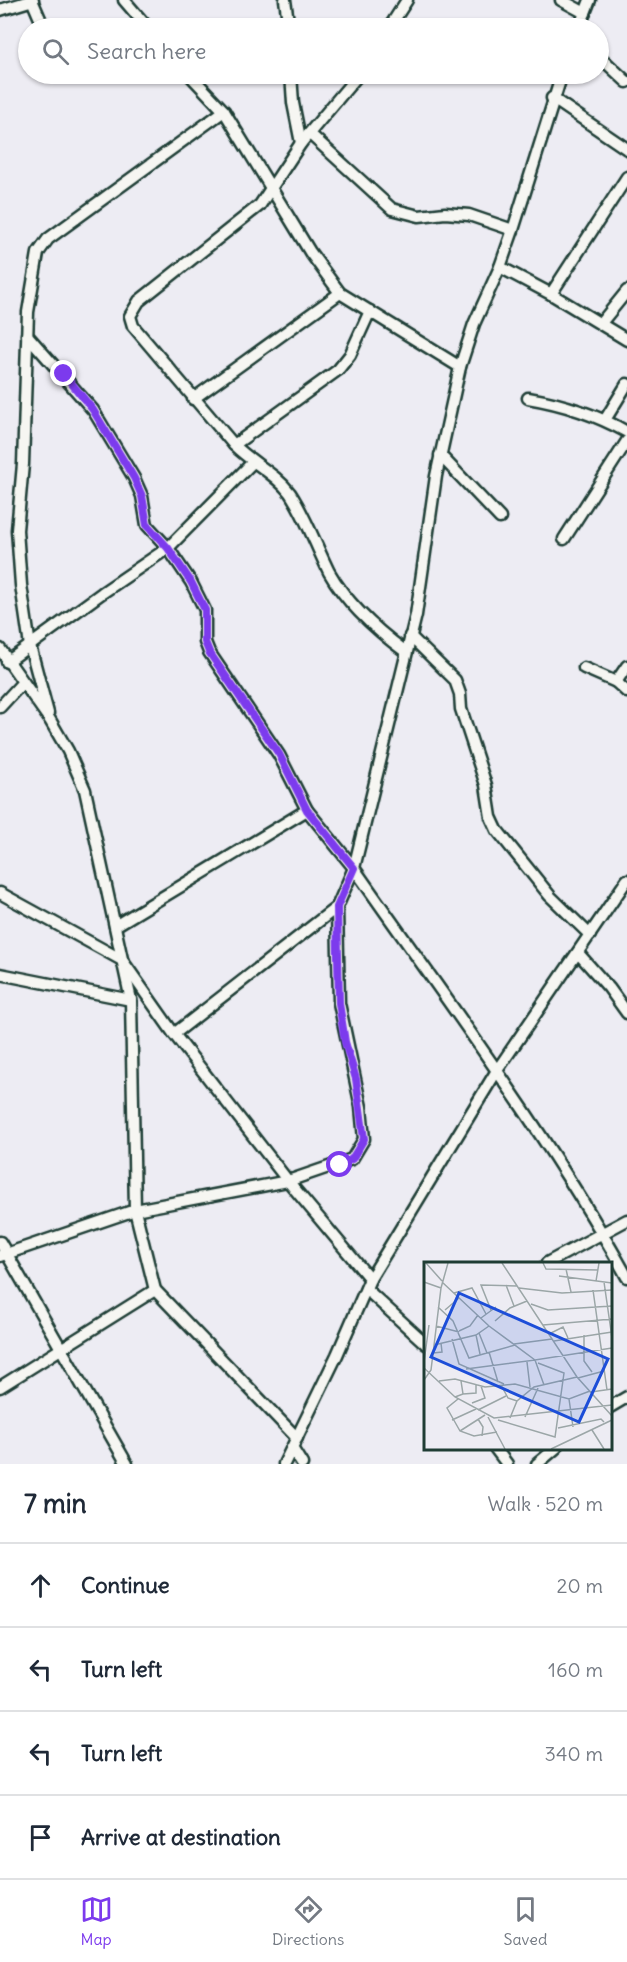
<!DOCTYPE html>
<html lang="en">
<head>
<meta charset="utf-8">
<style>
	:root { --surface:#fff; --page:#f6f6f7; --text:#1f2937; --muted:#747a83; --line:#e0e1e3; --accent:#7c3aed }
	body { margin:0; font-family:Delius,sans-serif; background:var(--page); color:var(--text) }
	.stop { position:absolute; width:18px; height:18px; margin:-14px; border:4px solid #7c3aed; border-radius:50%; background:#fff }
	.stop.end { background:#7c3aed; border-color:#fff; box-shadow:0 2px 6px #0008 }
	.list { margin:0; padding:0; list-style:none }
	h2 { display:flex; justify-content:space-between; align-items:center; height:78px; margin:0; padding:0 24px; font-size:26px }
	h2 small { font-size:20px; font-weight:400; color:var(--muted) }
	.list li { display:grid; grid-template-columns:39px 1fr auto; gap:18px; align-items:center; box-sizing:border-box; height:84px; padding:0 24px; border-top:2px solid var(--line) }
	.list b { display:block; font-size:22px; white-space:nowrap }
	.list em { font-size:20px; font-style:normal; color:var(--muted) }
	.icon { flex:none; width:33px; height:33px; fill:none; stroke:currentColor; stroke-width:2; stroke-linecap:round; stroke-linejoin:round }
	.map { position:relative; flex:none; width:627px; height:1464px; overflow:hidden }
	.search { position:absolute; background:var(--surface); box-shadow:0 2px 4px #0004; left:18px; right:18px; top:18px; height:66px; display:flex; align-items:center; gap:15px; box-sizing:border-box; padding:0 21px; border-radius:33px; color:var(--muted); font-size:22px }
	.sheet { height:414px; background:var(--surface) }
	nav { display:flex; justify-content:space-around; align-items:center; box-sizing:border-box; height:84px; border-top:2px solid var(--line); background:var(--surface); font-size:16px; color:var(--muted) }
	nav a { display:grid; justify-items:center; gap:3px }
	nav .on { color:var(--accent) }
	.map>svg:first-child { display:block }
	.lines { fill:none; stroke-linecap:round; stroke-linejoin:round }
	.minor-casing { stroke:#1f3d34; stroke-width:15 }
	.minor { stroke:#f6f6f2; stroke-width:10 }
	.route { stroke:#7c3aed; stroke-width:8 }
	.inset-road { fill:none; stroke:#9ba6a7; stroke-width:1.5 }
	.view { fill:#1d4ed8; fill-opacity:0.15; stroke:#1d4ed8; stroke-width:3 }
	.inset-edge { fill:none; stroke:#1f3d34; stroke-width:3 }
</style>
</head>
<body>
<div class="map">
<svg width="627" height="1464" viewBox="0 0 627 1464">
	<rect width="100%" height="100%" fill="#edecf3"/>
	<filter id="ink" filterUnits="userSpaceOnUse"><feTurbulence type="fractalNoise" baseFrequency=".0167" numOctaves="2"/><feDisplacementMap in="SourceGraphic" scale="12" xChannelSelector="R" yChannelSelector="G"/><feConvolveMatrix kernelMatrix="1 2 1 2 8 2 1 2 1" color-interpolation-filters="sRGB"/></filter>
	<g filter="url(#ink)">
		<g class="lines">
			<g class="minor-casing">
				<g id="minor">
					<path d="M 32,0 L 44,28"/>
					<path d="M 124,0 L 148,28"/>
					<path d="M 285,0 L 289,28"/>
					<path d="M 561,0 L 585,13"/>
					<path d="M 0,10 L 33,0"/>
					<path d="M 389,28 L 407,0"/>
					<path d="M 579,28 L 590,0"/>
					<path d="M 598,55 L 627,82"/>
					<path d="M 72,74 L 84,74"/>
					<path d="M 189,74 L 224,111 L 310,252 L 340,293 L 460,367"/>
					<path d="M 291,74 L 293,103 L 301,143"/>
					<path d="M 359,74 L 301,143 L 260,205 L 139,301 L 130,316 L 133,326 L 234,445 C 252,463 275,473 290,493 C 306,517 316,546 329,572 C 347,604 376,630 406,652"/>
					<path d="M 562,74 L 513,230 L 500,267 L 474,324 L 460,367 L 436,476 L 416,615 L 354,868 C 447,1001 549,1136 627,1277"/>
					<path d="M 552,98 L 627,149"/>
					<path d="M 310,134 L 392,209 L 419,216 L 445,213 L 469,215 L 513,230"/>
					<path d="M 500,267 L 551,294 L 627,340"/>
					<path d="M 551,294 L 627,177"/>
					<path d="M 601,323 L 627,291"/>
					<path d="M 27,335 L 93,410 L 134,478 L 142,496 L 147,525 L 168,548 L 191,582 L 205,610 L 205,642 L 209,652 L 279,755 L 307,810 L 354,868 L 337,907 L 174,1034"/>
					<path d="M 528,398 C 564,404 595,414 627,432"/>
					<path d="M 193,399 L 340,293"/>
					<path d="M 605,420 L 627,384"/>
					<path d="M 234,445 L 338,370 L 350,355 L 370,311"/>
					<path d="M 440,455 L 500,518"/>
					<path d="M 564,539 L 627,441"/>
					<path d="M 410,636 L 455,680 L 460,694 L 461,709 L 486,785 L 491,817 L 497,830 L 550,896 L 590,935"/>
					<path d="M 0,649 L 50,720 L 68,751 L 85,790 L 131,1000 L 135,1210 L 155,1290 L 297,1438"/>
					<path d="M 7,662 L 102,593 L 168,548 L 252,463"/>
					<path d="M 584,668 L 616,682 L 627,692"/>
					<path d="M 616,682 L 627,666"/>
					<path d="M 0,707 L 23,682"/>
					<path d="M 48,713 L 30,646 L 21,585 L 17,530 L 23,464 L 28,312 L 38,253 L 48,239 L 224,111"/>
					<path d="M 0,893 L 122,960 L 174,1034 L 288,1181 L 370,1279"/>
					<path d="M 115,926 L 307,810"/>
					<path d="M 578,953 L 609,988 L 627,1013"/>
					<path d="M 0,974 L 131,1000"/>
					<path d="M 0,1242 L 127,1464"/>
					<path d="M 0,1256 L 135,1210 L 288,1181 L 352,1159 L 364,1139 L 361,1107 L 339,1003 L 337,907"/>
					<path d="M 547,1263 L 627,1220"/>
					<path d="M 366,1289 L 426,1344"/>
					<path d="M 0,1387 L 155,1290"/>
					<path d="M 610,1407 L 627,1397"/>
					<path d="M 292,1448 L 302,1464"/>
					<path d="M 495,1448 L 507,1464"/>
					<path d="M 284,1464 L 337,1355 L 370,1279 L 496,1072 L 627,880"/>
					<path d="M 537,1464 L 556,1448"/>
				</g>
			</g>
			<use href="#minor" class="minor"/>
		</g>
	</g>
	<g class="lines" filter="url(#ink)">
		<path class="route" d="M 64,374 L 93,410 L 134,478 L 142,496 L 147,525 L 168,548 L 191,582 L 205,610 L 205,642 L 209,652 L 279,754 L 307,810 L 354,868 L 337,907 L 339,1003 L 345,1042 L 356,1079 L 364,1139 L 352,1159 L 340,1165"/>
	</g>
	<g transform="translate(424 1262)">
		<rect width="188" height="188" fill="#edecf3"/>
		<path class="inset-road" d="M 2,1 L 18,19M 78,1 L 153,115 L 188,154M 119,1 L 122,7 L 174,8M 142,7 L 147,30M 135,14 L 188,21M 172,19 L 175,1M 0,20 L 17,26M 18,20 L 65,64 L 111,98 L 188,86M 180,20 L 188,76M 82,23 L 90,44M 95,26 L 138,31 L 188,28M 169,28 L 183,128M 30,31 L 48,26 L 62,52M 107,42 L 124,48 L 188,44M 14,45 L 29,59 L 45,96 L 91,83M 21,48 L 35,36M 67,48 L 57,23 L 93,24M 57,56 L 72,45M 71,59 L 86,46 L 103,39M 119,63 L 188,57M 12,64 L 35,70M 35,69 L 46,64 L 54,53M 55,71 L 63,91M 125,72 L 139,65 L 144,76M 52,73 L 56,92M 160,73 L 160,99 L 168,110M 28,77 L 35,102 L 80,122M 130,79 L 188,70M 90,82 L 128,77M 10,83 L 52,73 L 65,64M 65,90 L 74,120M 9,91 L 18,90 L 17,81M 0,100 L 5,63M 103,100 L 106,125M 0,106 L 31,135 L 70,156 L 188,143M 42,107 L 111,98 L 120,123M 154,116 L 180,109M 0,118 L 7,108 L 17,26 L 24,1M 15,119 L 31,117 L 61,125 L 91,122 L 145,137 L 166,129M 77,123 L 84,136 L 93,139M 167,130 L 188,127M 39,132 L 52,131 L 52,122M 31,135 L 39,132 L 37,119M 34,137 L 23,146 L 36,169 L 50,174 L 73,170M 145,137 L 149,165M 48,141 L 61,136 L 57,124M 54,148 L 82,134M 64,155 L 81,187M 101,155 L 114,126M 86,156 L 93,139 L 110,125 L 153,115M 54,157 L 59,165 L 58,174M 28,158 L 52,147M 74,158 L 131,175 L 140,111 L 114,101M 134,166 L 177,157 L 180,160M 168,168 L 180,187M 36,169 L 61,153M 127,187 L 188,158"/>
		<path class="view" d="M 35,31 L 184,97 L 155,160 L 7,95 Z"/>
		<rect width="188" height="188" class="inset-edge"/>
	</g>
</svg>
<div class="stop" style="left:340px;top:1165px"></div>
<div class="stop end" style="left:64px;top:374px"></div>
<div class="search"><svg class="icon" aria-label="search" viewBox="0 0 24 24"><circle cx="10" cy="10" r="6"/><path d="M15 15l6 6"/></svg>Search here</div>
</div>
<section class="sheet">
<h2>7 min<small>Walk · 520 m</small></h2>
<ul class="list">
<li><svg class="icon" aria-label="ahead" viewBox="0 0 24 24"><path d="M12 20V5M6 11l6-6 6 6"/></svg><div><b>Continue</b></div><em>20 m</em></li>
<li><svg class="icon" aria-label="left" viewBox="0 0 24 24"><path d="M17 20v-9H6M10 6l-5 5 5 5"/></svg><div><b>Turn left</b></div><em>160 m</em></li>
<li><svg class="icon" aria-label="left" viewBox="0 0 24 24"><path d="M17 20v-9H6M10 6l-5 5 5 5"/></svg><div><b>Turn left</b></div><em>340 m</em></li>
<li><svg class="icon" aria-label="arrive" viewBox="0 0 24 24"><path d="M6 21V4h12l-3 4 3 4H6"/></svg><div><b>Arrive at destination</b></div></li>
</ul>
</section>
<nav>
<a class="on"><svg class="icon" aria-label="map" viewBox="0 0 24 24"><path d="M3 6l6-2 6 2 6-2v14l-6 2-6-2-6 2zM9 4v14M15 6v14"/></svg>Map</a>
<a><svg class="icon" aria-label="directions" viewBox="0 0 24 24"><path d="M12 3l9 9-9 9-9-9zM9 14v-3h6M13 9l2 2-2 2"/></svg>Directions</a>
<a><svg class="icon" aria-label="saved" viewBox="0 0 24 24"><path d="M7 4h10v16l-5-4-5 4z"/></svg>Saved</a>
</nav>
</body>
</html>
